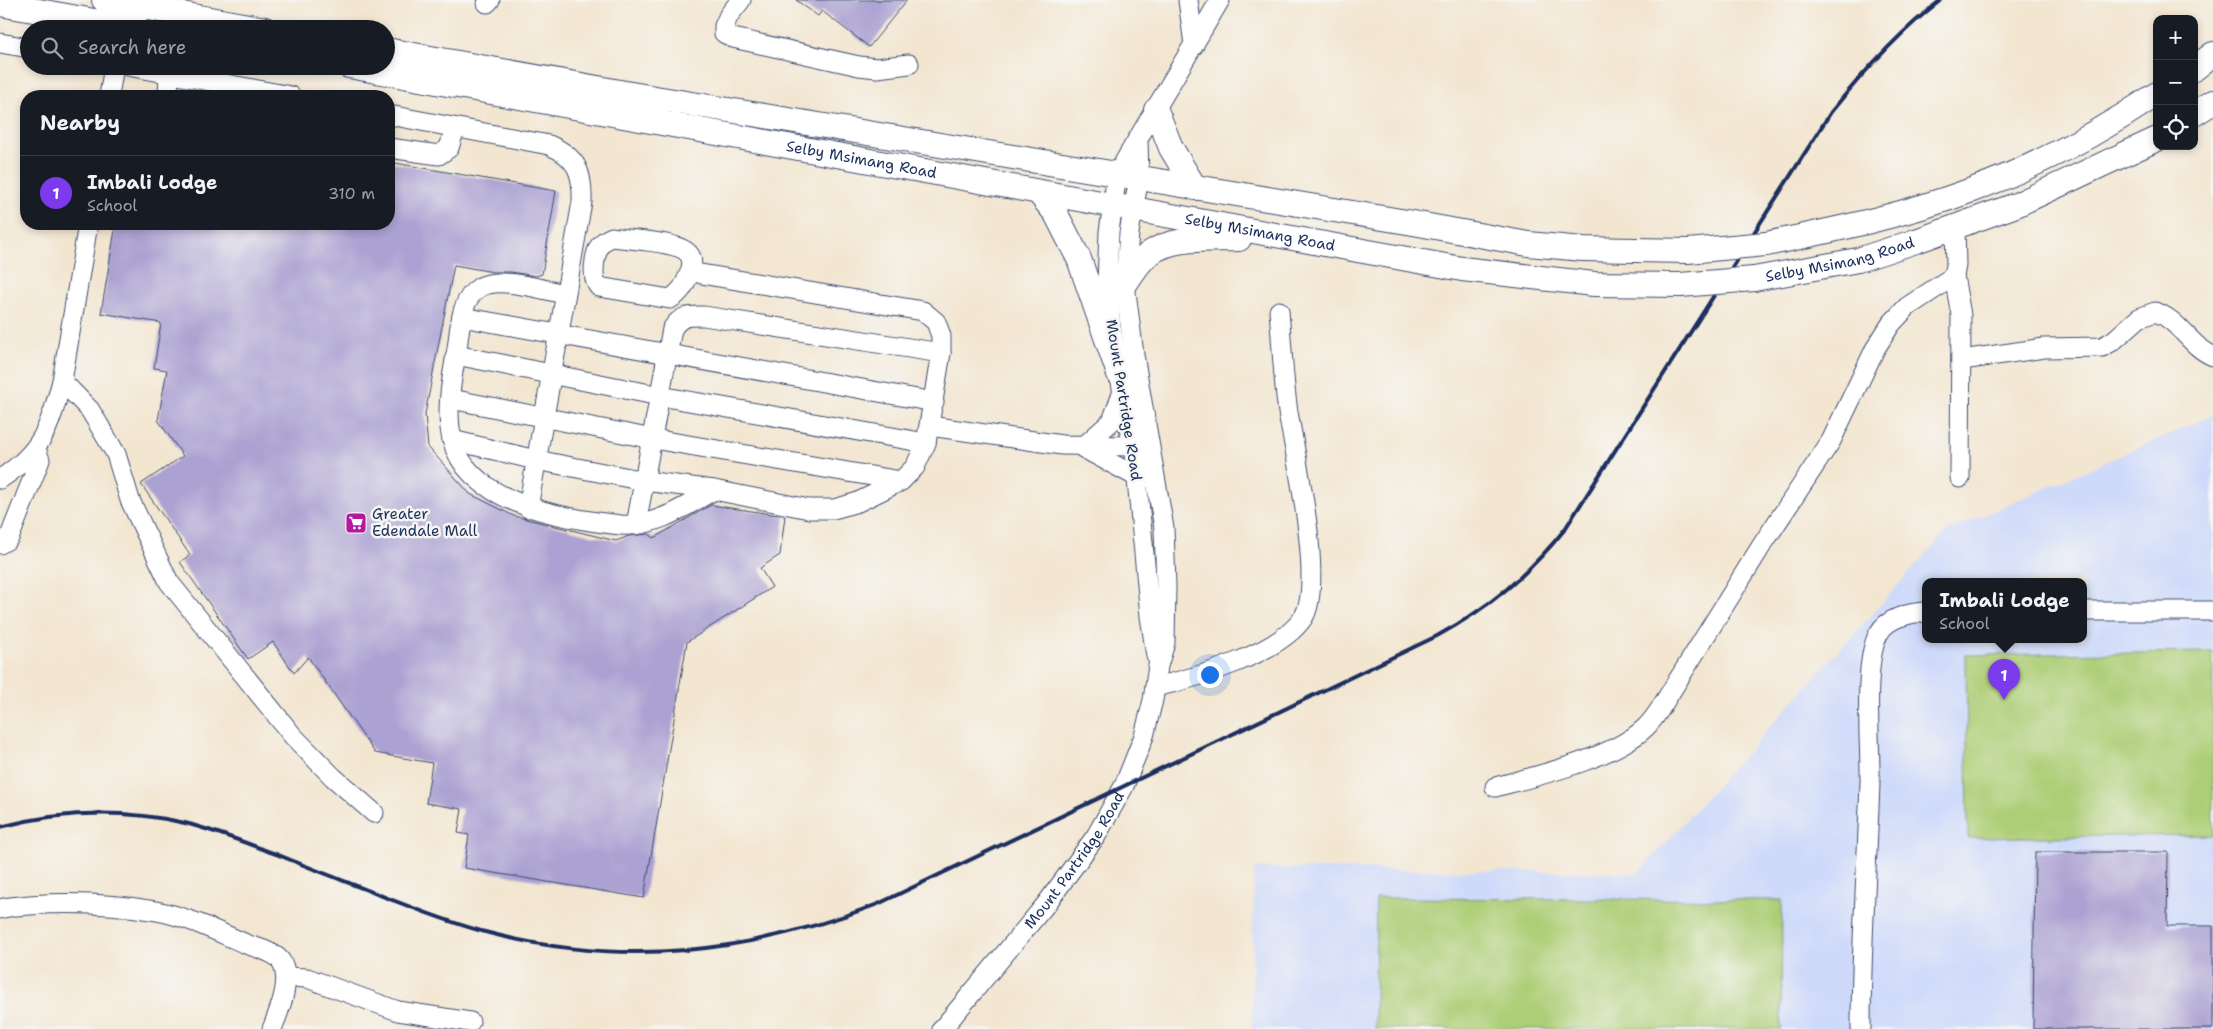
<!DOCTYPE html>
<html lang="en">
<head>
<meta charset="utf-8">
<style>
	:root { --surface:#171b24; --page:#20242c; --text:#f1f3f6; --muted:#9ea1a6; --line:#363941; --accent:#7c3aed }
	body { margin:0; font-family:"Shantell Sans",sans-serif; background:var(--page); color:var(--text) }
	.controls { position:absolute; right:15px; top:15px; display:grid; overflow:hidden; border-radius:10px; box-shadow:0 2px 8px #0003 }
	.controls button { width:45px; height:45px; display:grid; place-items:center; padding:0; border:0; border-bottom:1px solid var(--line); background:var(--surface); color:var(--text); font:25px sans-serif }
	.you { position:absolute; left:1209px; top:674px; width:18px; height:18px; margin:-12px; border:4px solid #fff; border-radius:50%; background:#1a73e8; box-shadow:0 0 0 8px #1a73e833 }
	.badge { display:grid; place-items:center; width:32px; height:32px; border-radius:50%; background:var(--accent); color:#fff; font-size:16px; font-weight:700 }
	.pin { position:absolute; translate:-50% -41px; filter:drop-shadow(0 1px 2px #0008) }
	.pin::after { content:''; position:absolute; top:26px; width:18px; height:15px; background:inherit; clip-path:polygon(0 0,100% 0,50% 100%) }
	.popup { position:absolute; left:1922px; top:578px; width:165px; height:65px; box-sizing:border-box; display:grid; place-content:center; border-radius:10px; background:var(--surface); filter:drop-shadow(0 1px 4px #0005); font-size:16px; white-space:nowrap; color:var(--muted) }
	.popup b { font-size:19px; color:var(--text) }
	.popup::after { content:''; position:absolute; left:50%; top:100%; margin-left:-10px; border:10px solid transparent; border-top-color:var(--surface) }
	.list { margin:0; padding:0; list-style:none }
	h2 { display:flex; justify-content:space-between; align-items:center; height:65px; margin:0; padding:0 20px; font-size:21px }
	h2 small { font-size:16px; font-weight:400; color:var(--muted) }
	.list li { display:grid; grid-template-columns:32px 1fr auto; gap:15px; align-items:center; box-sizing:border-box; height:75px; padding:0 20px; border-top:1px solid var(--line) }
	.list b { display:block; font-size:19px; white-space:nowrap }
	.list p { margin:0; font-size:16px; white-space:nowrap; color:var(--muted) }
	.list em { font-size:16px; font-style:normal; color:var(--muted) }
	.icon { flex:none; width:28px; height:28px; fill:none; stroke:currentColor; stroke-width:2; stroke-linecap:round; stroke-linejoin:round }
	.map { position:relative; flex:none; width:2213px; height:1029px; overflow:hidden }
	.search { position:absolute; background:var(--surface); box-shadow:0 2px 8px #0003; left:20px; top:20px; width:375px; height:55px; display:flex; align-items:center; gap:12px; box-sizing:border-box; padding:0 18px; border-radius:28px; color:var(--muted); font-size:19px }
	.panel { position:absolute; background:var(--surface); box-shadow:0 2px 8px #0003; left:20px; top:90px; width:375px; height:140px; border-radius:20px }
	.map>svg:first-child { display:block }
	.built { fill:#cfdafa; fill-rule:evenodd }
	.garden { fill:#adce76; stroke:#647e6a }
	.building { fill:#aba1d2 }
	.lines { fill:none; stroke-linecap:round; stroke-linejoin:round }
	.minor-casing { stroke:#3b4a6f; stroke-width:21 }
	.major-casing { stroke:#3b4a6f; stroke-width:26 }
	.minor { stroke:#fff; stroke-width:19 }
	.major { stroke:#fff; stroke-width:24 }
	.rail { stroke:#1b2f5e; stroke-width:4 }
	.major-bridge-casing { stroke:#3b4a6f; stroke-width:26; stroke-linecap:butt }
	.major-bridge { stroke:#fff; stroke-width:24 }
	.labels { text-anchor:middle; stroke-width:5; stroke-linejoin:round; paint-order:stroke }
	.street-label { font-size:15px; fill:#1b2f5e; stroke:#f6f6f2 }
	.poi-label { font-size:15px; fill:#1b2f5e; stroke:#f6f6f2; text-anchor:start }
</style>
</head>
<body>
<div class="map">
<svg width="2213" height="1029" viewBox="0 0 2213 1029">
	<rect width="100%" height="100%" fill="#f6f6f2"/>
	<filter id="ink" filterUnits="userSpaceOnUse"><feTurbulence type="fractalNoise" baseFrequency=".02" numOctaves="2"/><feDisplacementMap in="SourceGraphic" scale="10" xChannelSelector="R" yChannelSelector="G"/><feConvolveMatrix kernelMatrix="1 2 1 2 8 2 1 2 1" color-interpolation-filters="sRGB"/></filter>
	<filter id="wash" filterUnits="userSpaceOnUse"><feTurbulence type="fractalNoise" baseFrequency=".0096" numOctaves="4" result="noise"/><feDisplacementMap in="SourceGraphic" scale="20" xChannelSelector="R" yChannelSelector="G"/><feGaussianBlur stdDeviation="1.12" result="paint"/><feColorMatrix in="noise" values="0 0 0 0 0 0 0 0 0 0 0 0 0 0 0 0 0 1.4 0 .05"/><feComposite in="paint" operator="in"/></filter>
	<g filter="url(#wash)">
		<rect width="100%" height="100%" fill="#f3e6d1"/>
		<path class="built" d="M 2213,415 L 2213,1029 L 1252,1029 L 1254,868 L 1638,873 L 1947,531 ZM 1925,581 L 2083,581 L 2083,639 L 1925,639 Z"/>
		<g class="garden">
			<path d="M 2213,652 L 2213,835 L 1968,838 L 1966,655 Z"/>
			<path d="M 1376,898 L 1782,900 L 1781,1029 L 1375,1029 Z"/>
		</g>
		<g id="blocks">
			<g class="building">
				<path d="M 796,0 L 907,0 L 869,47 L 822,11 L 818,16 Z"/>
				<path d="M 389,162 L 556,191 L 542,274 L 536,276 L 511,272 L 493,272 L 454,265 L 425,414 L 428,447 L 470,494 L 514,516 L 616,541 L 629,536 L 649,534 L 654,538 L 711,505 L 785,516 L 780,555 L 760,568 L 772,587 L 687,642 L 644,898 L 464,868 L 469,835 L 458,833 L 462,809 L 426,803 L 432,763 L 375,753 L 308,657 L 294,673 L 273,642 L 248,659 L 180,562 L 190,555 L 141,484 L 183,456 L 158,420 L 167,370 L 154,368 L 161,323 L 101,313 L 116,224 L 389,224 Z"/>
				<path d="M 2035,852 L 2168,852 L 2167,926 L 2213,926 L 2213,1029 L 2033,1029 Z"/>
			</g>
		</g>
	</g>
	<g filter="url(#ink)">
		<use href="#blocks" fill-opacity="0" stroke="#3b4a6f" stroke-width="1"/>
		<g class="lines">
			<g class="minor-casing">
				<g id="minor">
					<path d="M 741,0 L 729,15 L 724,26 L 724,33 L 733,38 L 859,66 L 877,68 L 909,64"/>
					<path d="M 1188,0 L 1194,45"/>
					<path d="M 487,3 L 490,0"/>
					<path d="M 0,43 L 29,48"/>
					<path d="M 128,66 L 291,96"/>
					<path d="M 109,96 L 114,66"/>
					<path d="M 168,96 L 169,74"/>
					<path d="M 389,115 L 549,145 C 577,157 583,172 582,202 L 528,508"/>
					<path d="M 389,148 L 439,155 L 449,148 L 455,128"/>
					<path d="M 88,224 L 62,381 L 90,410 L 116,454 L 130,500 L 169,582 L 293,736 L 333,777 L 374,813"/>
					<path d="M 612,237 C 629,240 677,241 688,253 C 693,258 692,266 690,272 C 685,284 682,292 670,299 L 599,287 C 591,279 594,257 599,247 C 602,242 607,239 612,237 Z"/>
					<path d="M 1954,276 L 1961,315 L 1960,478"/>
					<path d="M 565,294 C 543,290 500,276 480,287 C 460,299 460,328 457,349 C 452,377 445,411 452,439 C 468,504 565,519 621,525 C 656,527 684,507 714,490"/>
					<path d="M 462,317 L 934,402"/>
					<path d="M 456,355 L 660,396 L 926,443"/>
					<path d="M 1962,360 L 2044,348 L 2102,347 L 2113,341 L 2139,318 L 2155,312 C 2179,319 2190,347 2213,356"/>
					<path d="M 451,399 L 653,439 L 901,481"/>
					<path d="M 930,426 L 1062,445 L 1133,446 L 1144,444"/>
					<path d="M 452,440 L 536,460 L 645,481 L 714,490 L 809,509 L 834,509 L 858,502 L 901,481 L 915,467 L 926,443 L 941,353 L 941,336 L 936,322 L 923,311 L 701,274"/>
					<path d="M 1084,446 L 1112,421 L 1122,394"/>
					<path d="M 1083,448 L 1137,477"/>
					<path d="M 0,479 C 43,451 49,428 62,381"/>
					<path d="M 636,525 L 672,329 C 681,315 689,316 704,316 L 941,353"/>
					<path d="M 0,544 L 7,540 L 10,536 L 40,460 L 36,449"/>
					<path d="M 2083,611 L 2213,611"/>
					<path d="M 1156,656 L 1150,616 L 1135,459 L 1111,328 L 1107,282 L 1109,232 L 1117,174 L 1220,0"/>
					<path d="M 1155,687 C 1196,678 1279,654 1303,618 C 1325,585 1295,454 1288,412 C 1283,379 1282,344 1279,311"/>
					<path d="M 1495,787 C 1537,776 1614,758 1646,727 C 1651,722 1656,715 1660,709 L 1762,545 L 1831,441 L 1875,349 L 1891,324 L 1907,307 L 1954,276 L 1956,265 L 1955,227"/>
					<path d="M 0,909 C 10,906 20,906 30,905 C 72,902 115,904 156,911 C 186,916 218,932 246,944 C 256,948 277,952 282,963 C 292,982 279,1011 272,1029"/>
					<path d="M 286,977 L 307,978 L 398,1011 L 470,1022"/>
					<path id="s1" d="M 942,1029 L 1047,903 L 1096,836 L 1124,786 L 1144,736 L 1153,700 L 1158,666 L 1165,643 L 1166,586 L 1164,528 L 1134,355 L 1125,284 L 1129,233 L 1139,178 L 1138,139"/>
					<path d="M 1861,1029 C 1861,947 1867,865 1870,783 C 1871,747 1862,662 1879,633 C 1887,618 1909,613 1925,612"/>
				</g>
			</g>
			<g class="major-casing">
				<g id="major">
					<path d="M 104,0 L 265,29"/>
					<path d="M 0,4 L 138,29"/>
					<path d="M 386,50 L 631,94 L 1413,223 L 1528,244 L 1583,249 L 1688,251"/>
					<path id="s2" d="M 349,66 L 1462,269 L 1594,284 L 1680,285"/>
					<path d="M 2194,69 L 2213,54"/>
					<path d="M 1156,110 L 1171,148 L 1195,188"/>
					<path d="M 2194,114 L 2213,102"/>
					<path d="M 1038,192 L 1056,214 L 1079,259 L 1119,374"/>
					<path d="M 1766,244 C 1835,230 1905,215 1972,190 C 2037,166 2099,133 2157,94"/>
					<path id="s3" d="M 1754,279 L 1858,260 L 1916,241 L 2016,205 L 2157,139"/>
					<path d="M 1125,284 C 1133,273 1139,261 1150,253 C 1175,236 1210,240 1239,239"/>
				</g>
			</g>
			<use href="#minor" class="minor"/>
			<use href="#major" class="major"/>
			<path class="rail" d="M 0,827 C 61,811 124,809 185,823 C 216,831 246,843 276,854 C 315,870 355,885 395,901 C 426,913 457,925 489,933 C 624,968 750,953 878,904 L 1437,636 C 1490,607 1527,576 1565,529 L 1831,112 C 1864,71 1899,32 1941,0"/>
			<g class="major-bridge-casing">
				<g id="major-bridge">
					<path d="M 1688,251 L 1766,244"/>
					<path d="M 1680,285 L 1754,279"/>
				</g>
			</g>
			<use href="#major-bridge" class="major-bridge"/>
		</g>
	</g>
	<defs>
		<g id="supermarket-square" transform="scale(1.125)"><rect x="-9" y="-9" width="18" height="18" rx="4" fill="#b5179e" stroke="#f6f6f2"/><path d="M-6-5.5h2.5l.6 2H6L4.5 2H-2.5L-4.4-4H-6ZM-1.5 3.2a1.3 1.3 0 1 0 .1 0ZM3 3.2a1.3 1.3 0 1 0 .1 0Z" fill="#fff"/></g>
	</defs>
	<g fill-rule="evenodd">
		<use href="#supermarket-square" x="356" y="523"/>
	</g>
	<g class="labels">
		<g class="street-label">
			<text dy="5" stroke="none"><textPath href="#s2" startOffset="521">Selby Msimang Road</textPath></text>
			<text dy="5" stroke="none"><textPath href="#s2" startOffset="926">Selby Msimang Road</textPath></text>
			<text dy="5" stroke="none"><textPath href="#s3" startOffset="88">Selby Msimang Road</textPath></text>
			<text transform="translate(1124 400) rotate(81)" y="5">Mount Partridge Road</text>
			<text dy="5" stroke="none"><textPath href="#s1" startOffset="215">Mount Partridge Road</textPath></text>
		</g>
		<g class="poi-label">
			<text x="372" y="519">Greater<tspan x="372" dy="17">Edendale Mall</tspan></text>
		</g>
	</g>
</svg>
<div class="controls">
<button>+</button>
<button>−</button>
<button><svg class="icon" aria-label="locate" viewBox="0 0 24 24"><circle cx="12" cy="12" r="6"/><path d="M12 2v4M12 18v4M2 12h4M18 12h4"/></svg></button>
</div>
<div class="you"></div>
<div class="pin badge" style="left:2004px;top:700px">1</div>
<div class="popup"><b>Imbali Lodge</b>School</div>
<div class="search"><svg class="icon" aria-label="search" viewBox="0 0 24 24"><circle cx="10" cy="10" r="6"/><path d="M15 15l6 6"/></svg>Search here</div>
<section class="panel">
<h2>Nearby<small></small></h2>
<ul class="list">
<li><span class="badge">1</span><div><b>Imbali Lodge</b><p>School</p></div><em>310 m</em></li>
</ul>
</section>
</div>
</body>
</html>
